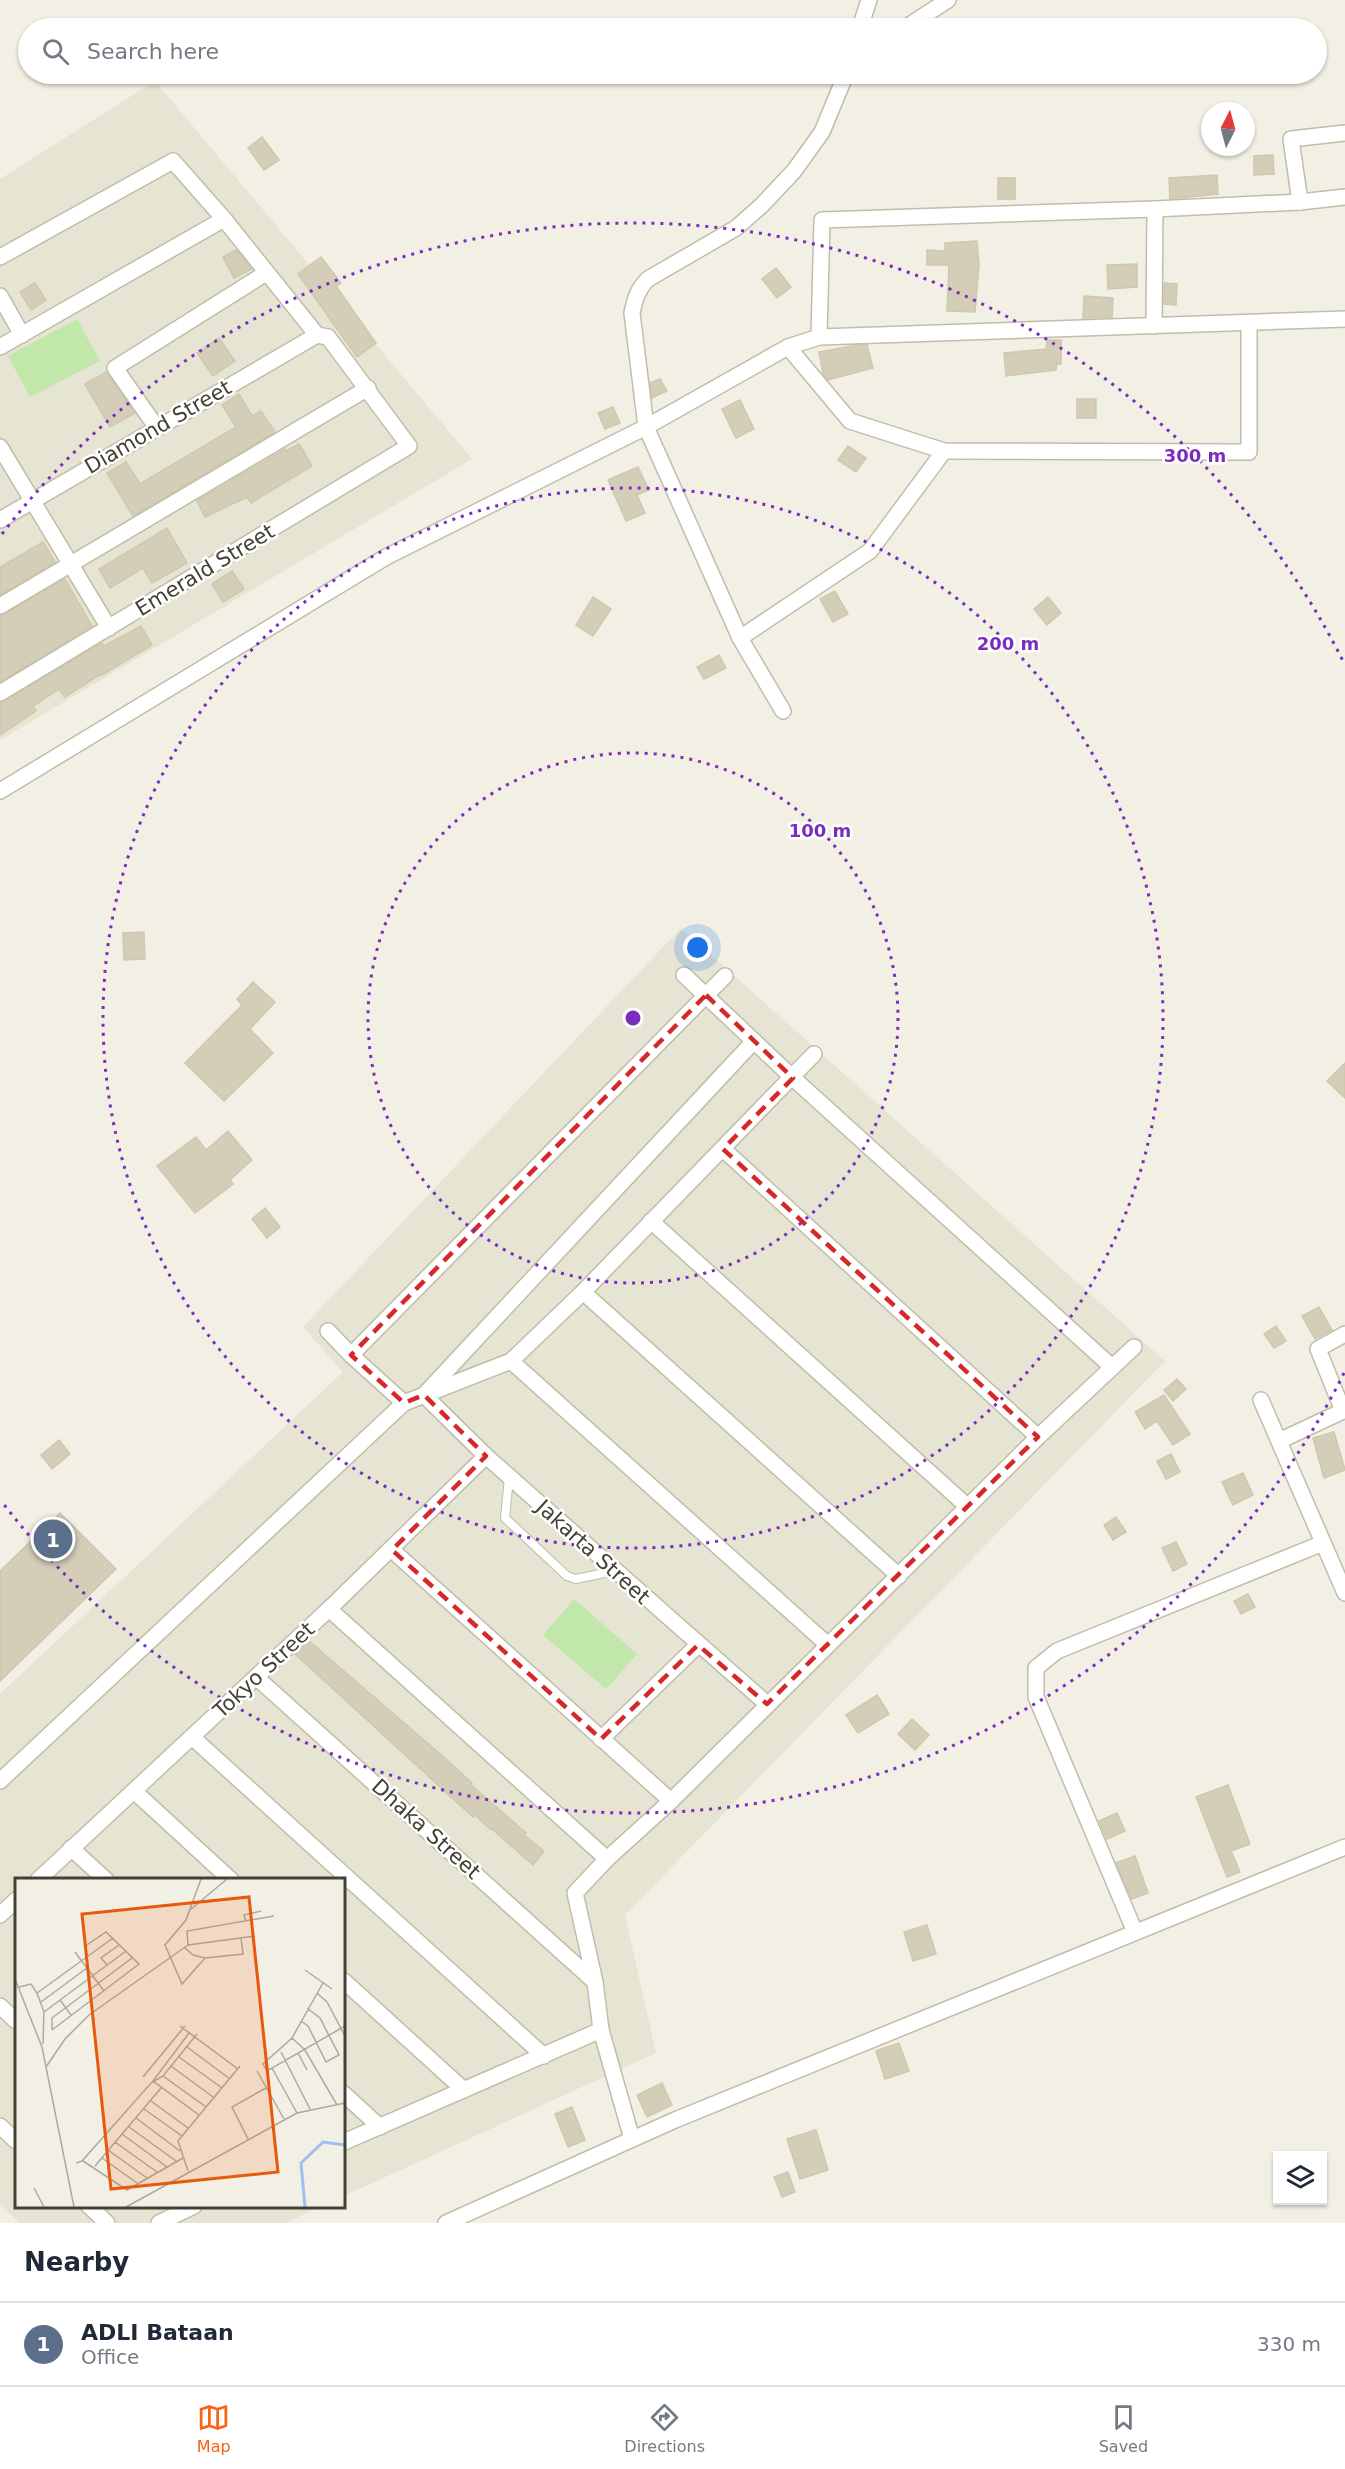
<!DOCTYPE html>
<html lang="en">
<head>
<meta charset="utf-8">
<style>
	:root { --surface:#fff; --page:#f6f6f7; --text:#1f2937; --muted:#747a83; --line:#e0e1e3; --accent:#fb6211 }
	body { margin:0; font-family:"DejaVu Sans",sans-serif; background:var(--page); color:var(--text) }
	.controls { position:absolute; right:18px; bottom:18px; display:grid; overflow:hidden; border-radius:0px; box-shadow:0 2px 4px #0004 }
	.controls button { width:54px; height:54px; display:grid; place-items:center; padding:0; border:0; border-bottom:2px solid var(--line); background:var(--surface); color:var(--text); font:30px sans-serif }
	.compass { position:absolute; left:1201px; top:102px; width:54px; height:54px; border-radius:50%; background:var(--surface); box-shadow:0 2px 4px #0004; rotate:6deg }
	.you { position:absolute; left:698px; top:948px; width:21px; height:21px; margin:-15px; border:4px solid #fff; border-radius:50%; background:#1a73e8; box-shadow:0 0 0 9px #1a73e833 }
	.badge { display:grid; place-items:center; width:39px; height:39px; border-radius:50%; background:var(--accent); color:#fff; font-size:20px; font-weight:700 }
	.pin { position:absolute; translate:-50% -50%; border:3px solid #fff; box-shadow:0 2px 6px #0006 }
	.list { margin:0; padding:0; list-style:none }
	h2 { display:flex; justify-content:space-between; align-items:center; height:78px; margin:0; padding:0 24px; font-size:26px }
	h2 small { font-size:20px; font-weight:400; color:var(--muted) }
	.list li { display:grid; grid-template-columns:39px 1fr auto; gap:18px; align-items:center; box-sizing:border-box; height:84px; padding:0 24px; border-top:2px solid var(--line) }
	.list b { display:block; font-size:22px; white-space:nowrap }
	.list p { margin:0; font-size:20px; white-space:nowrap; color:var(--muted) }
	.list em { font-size:20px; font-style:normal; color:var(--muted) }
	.icon { flex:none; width:33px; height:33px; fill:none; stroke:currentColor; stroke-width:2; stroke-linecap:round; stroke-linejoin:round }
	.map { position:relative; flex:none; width:1345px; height:2223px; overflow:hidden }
	.search { position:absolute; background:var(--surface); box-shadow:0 2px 4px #0004; left:18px; right:18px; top:18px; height:66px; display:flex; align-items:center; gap:15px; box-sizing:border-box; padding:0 21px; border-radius:33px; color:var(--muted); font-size:22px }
	.sheet { height:162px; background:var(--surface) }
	nav { display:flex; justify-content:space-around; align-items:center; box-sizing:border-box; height:84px; border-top:2px solid var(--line); background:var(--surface); font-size:16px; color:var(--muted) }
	nav a { display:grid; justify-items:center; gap:3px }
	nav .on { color:var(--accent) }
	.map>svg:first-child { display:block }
	.residential { fill:#e6e4d2 }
	.green { fill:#c1e7ab }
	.building { fill:#d4ceb9; stroke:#cec8ac; stroke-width:1.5 }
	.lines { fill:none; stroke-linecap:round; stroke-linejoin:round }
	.lane-casing { stroke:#c0bda9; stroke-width:10 }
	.street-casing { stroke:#c0bda9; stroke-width:18 }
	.lane { stroke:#fff; stroke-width:8 }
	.street { stroke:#fff; stroke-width:15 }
	.marked { fill:none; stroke:#d62828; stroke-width:4.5; stroke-dasharray:12 8; stroke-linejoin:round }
	.ring { fill:none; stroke:#7b2cbf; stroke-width:3; stroke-dasharray:3 6 }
	.labels { text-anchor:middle; stroke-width:5; stroke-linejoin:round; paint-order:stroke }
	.street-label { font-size:21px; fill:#444134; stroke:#fff }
	.inset-river { fill:none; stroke:#9ebff0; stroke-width:3 }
	.inset-road { fill:none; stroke:#acaa9e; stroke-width:1.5 }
	.view { fill:#e8590c; fill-opacity:0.15; stroke:#e8590c; stroke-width:3 }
	.inset-edge { fill:none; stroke:#444134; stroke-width:3 }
	.centre { fill:#7b2cbf; stroke:#fff; stroke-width:3 }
	.ring-label { font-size:18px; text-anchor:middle; font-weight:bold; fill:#7b2cbf; stroke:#fff; stroke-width:5; stroke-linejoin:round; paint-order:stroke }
</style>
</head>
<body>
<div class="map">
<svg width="1345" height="2223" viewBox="0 0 1345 2223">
	<rect width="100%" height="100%" fill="#f2f0e4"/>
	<g class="residential">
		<path d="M 155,81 L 472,459 L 0,740 L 0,179 Z"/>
		<path d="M 681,928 L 1165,1361 L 625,1915 L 656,2053 L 344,2196 L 344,1880 L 16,1880 L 16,2206 L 320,2207 L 285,2223 L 20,2223 L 0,2205 L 0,1694 L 343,1372 L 303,1327 Z"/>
	</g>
	<g class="green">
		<path d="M 77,319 L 100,361 L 30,397 L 8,356 Z"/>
		<path d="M 574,1599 L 637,1654 L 606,1689 L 543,1635 Z"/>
	</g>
	<g class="building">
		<path d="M 262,137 L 279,160 L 264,170 L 248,148 Z"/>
		<path d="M 1273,155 L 1274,174 L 1254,175 L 1254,156 Z"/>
		<path d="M 1217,175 L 1218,194 L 1170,199 L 1169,178 Z"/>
		<rect x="998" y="178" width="17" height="21"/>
		<path d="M 977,241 L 979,265 L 975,312 L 947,311 L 949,265 L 927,265 L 927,250 L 945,251 L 945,243 Z"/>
		<path d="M 236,250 L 252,269 L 234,278 L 223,257 Z"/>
		<path d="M 321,257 L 341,283 L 336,286 L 376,343 L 357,357 L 298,274 Z"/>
		<path d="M 1137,264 L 1137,287 L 1108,289 L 1107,265 Z"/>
		<path d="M 776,268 L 791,287 L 777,298 L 762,279 Z"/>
		<path d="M 35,283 L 46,300 L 31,310 L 20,292 Z"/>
		<path d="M 1164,283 L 1177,284 L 1176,305 L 1164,304 Z"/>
		<path d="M 1084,296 L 1113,298 L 1112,317 L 1083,318 Z"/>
		<path d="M 219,338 L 235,361 L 213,376 L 197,353 Z"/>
		<path d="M 1047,340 L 1061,340 L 1061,364 L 1057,364 L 1056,370 L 1006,376 L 1004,353 L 1046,349 Z"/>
		<path d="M 857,345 L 867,345 L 873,368 L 828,380 L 823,374 L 819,352 Z"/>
		<path d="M 106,372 L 135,413 L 110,427 L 85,384 Z"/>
		<path d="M 660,379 L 667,391 L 652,398 L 650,383 Z"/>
		<path d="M 239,394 L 252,416 L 261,411 L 275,432 L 133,516 L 107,473 L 126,462 L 140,484 L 236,427 L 222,405 Z"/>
		<rect x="1077" y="399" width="19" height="19"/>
		<path d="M 740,400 L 754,429 L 736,438 L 722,409 Z"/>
		<path d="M 613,407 L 620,423 L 605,429 L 598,413 Z"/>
		<path d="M 299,444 L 312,466 L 251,503 L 247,497 L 205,517 L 197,501 L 285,449 L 286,451 Z"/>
		<path d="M 848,446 L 866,458 L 856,472 L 838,460 Z"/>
		<path d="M 638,467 L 649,490 L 637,495 L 645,513 L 626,521 L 608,480 Z"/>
		<path d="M 167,528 L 187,563 L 152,583 L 143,568 L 110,588 L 99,569 Z"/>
		<path d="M 43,542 L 55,562 L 0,595 L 0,567 Z"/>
		<path d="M 232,571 L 244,589 L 223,602 L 212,584 Z"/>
		<path d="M 65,579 L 92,626 L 0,682 L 0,616 Z"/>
		<path d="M 835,591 L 848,614 L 833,622 L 820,599 Z"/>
		<path d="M 593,597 L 611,609 L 593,636 L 576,625 Z"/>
		<path d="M 1048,597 L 1061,613 L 1047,625 L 1034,609 Z"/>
		<path d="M 141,626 L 152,645 L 102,675 L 101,674 L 65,697 L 59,689 L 33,706 L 36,711 L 0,735 L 0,703 L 102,643 L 104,646 Z"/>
		<path d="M 719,655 L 726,668 L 704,679 L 697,667 Z"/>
		<path d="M 144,932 L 145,959 L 124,960 L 123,933 Z"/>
		<path d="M 253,982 L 275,1002 L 250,1029 L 273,1053 L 224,1101 L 185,1063 L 242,1005 L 237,999 Z"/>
		<path d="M 1345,1063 L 1345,1098 L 1327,1081 Z"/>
		<path d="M 228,1131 L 252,1160 L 230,1180 L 233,1184 L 195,1213 L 157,1166 L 196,1137 L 206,1150 Z"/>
		<path d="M 265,1208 L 280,1227 L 267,1238 L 252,1219 Z"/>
		<path d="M 1319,1307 L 1332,1330 L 1315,1339 L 1302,1316 Z"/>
		<path d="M 1276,1326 L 1286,1341 L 1274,1348 L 1264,1334 Z"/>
		<path d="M 1177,1379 L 1186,1389 L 1173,1401 L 1164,1390 Z"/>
		<path d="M 1164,1395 L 1190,1434 L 1173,1445 L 1157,1421 L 1145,1429 L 1135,1412 Z"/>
		<path d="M 1334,1432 L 1345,1470 L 1324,1478 L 1313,1438 Z"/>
		<path d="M 59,1440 L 70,1454 L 52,1469 L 41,1455 Z"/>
		<path d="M 1171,1454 L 1180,1472 L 1166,1479 L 1157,1461 Z"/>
		<path d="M 1243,1473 L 1253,1495 L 1233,1505 L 1222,1482 Z"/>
		<path d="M 60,1513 L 116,1569 L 0,1681 L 0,1571 Z"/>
		<path d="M 1116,1517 L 1126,1532 L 1113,1540 L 1104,1525 Z"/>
		<path d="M 1176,1542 L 1187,1564 L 1173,1571 L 1162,1548 Z"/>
		<path d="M 1248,1594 L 1255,1607 L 1241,1614 L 1234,1601 Z"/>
		<path d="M 309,1641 L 439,1753 L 472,1783 L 471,1785 L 526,1833 L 524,1835 L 544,1851 L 533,1865 L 492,1829 L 491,1830 L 475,1815 L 473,1817 L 295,1654 Z"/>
		<path d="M 877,1695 L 889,1714 L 858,1733 L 846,1715 Z"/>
		<path d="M 912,1719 L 929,1735 L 915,1750 L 898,1734 Z"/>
		<path d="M 1228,1785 L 1250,1844 L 1231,1851 L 1240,1872 L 1227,1877 L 1196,1797 Z"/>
		<path d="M 1117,1813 L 1125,1831 L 1107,1839 L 1099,1821 Z"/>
		<path d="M 1135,1856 L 1148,1893 L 1132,1899 L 1116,1863 Z"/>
		<path d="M 927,1925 L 936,1954 L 913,1961 L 904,1932 Z"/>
		<path d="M 899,2043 L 909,2071 L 885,2079 L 876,2051 Z"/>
		<path d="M 662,2083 L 672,2105 L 647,2117 L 637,2095 Z"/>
		<path d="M 572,2107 L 585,2140 L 568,2147 L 555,2114 Z"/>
		<path d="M 816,2130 L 828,2170 L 800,2179 L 787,2139 Z"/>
		<path d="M 788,2172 L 795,2192 L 782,2197 L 774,2177 Z"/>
	</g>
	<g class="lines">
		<g class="lane-casing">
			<path id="lane" d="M 509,1477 L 505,1518 L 567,1576 L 576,1579 L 614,1571"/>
		</g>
		<g class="street-casing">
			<g id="street">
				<path d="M 860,28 L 869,0"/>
				<path d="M 905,28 L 948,0"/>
				<path d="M 846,74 L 822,132 L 794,171 L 762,205 L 736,228 L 648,279 C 638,289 635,298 632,313 L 646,427 L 740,638 L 870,551 L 944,451"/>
				<path d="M 1300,202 L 1291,139 L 1345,133"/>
				<path d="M 0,257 L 173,161 L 224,219 L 317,335 L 328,337 L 409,446 L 0,693"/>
				<path d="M 0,296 L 22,335"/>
				<path d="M 1154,326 L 1155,209"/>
				<path d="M 819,337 L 1345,319"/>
				<path d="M 0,347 L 224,219"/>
				<path d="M 788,347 L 850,421 L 944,451 L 1249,452 L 1249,323"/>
				<path d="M 157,428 L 115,368 L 266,273"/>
				<path d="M 0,447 L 109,628"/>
				<path d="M 0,520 L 317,335"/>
				<path d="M 0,606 L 368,388"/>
				<path d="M 740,638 L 783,711"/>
				<path d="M 0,791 L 386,557 L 646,427 L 788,347 L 819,337 L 822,220 L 1155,209 L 1300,202 L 1345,197"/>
				<path d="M 684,975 L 793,1078 L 1112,1367"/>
				<path d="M 754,1041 L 424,1395 L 486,1456 L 767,1704"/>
				<path d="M 723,1149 L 1038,1437"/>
				<path d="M 651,1221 L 968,1507"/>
				<path d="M 583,1292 L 899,1576"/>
				<path d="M 328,1331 L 351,1355 L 404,1403"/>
				<path d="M 1345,1334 L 1318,1349 L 1343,1411 L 1345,1410"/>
				<path d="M 351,1355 L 725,976"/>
				<path d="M 511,1361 L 828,1645"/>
				<path d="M 1261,1400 L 1345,1593"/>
				<path d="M 1279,1441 L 1343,1411"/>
				<path d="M 392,1550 L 671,1801"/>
				<path d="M 329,1609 L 607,1859"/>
				<path d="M 256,1677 L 595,1982"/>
				<path d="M 192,1737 L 544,2056"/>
				<path d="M 601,1739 L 698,1645"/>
				<path d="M 0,1781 L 404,1403 L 511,1361 L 583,1292 L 814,1054"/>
				<path d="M 134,1791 L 231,1880"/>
				<path d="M 71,1848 L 106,1880"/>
				<path d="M 38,1880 L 329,1609 L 486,1456"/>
				<path d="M 0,1915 L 16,1900"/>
				<path d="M 1135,1932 L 1036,1697 L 1036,1668 L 1057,1651 L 1323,1543"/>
				<path d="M 344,1981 L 464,2090"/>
				<path d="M 0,2006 L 16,2021"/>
				<path d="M 344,2094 L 380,2127"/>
				<path d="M 0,2126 L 16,2141"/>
				<path d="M 632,2139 L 601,2030 L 595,1982 L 575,1893 L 607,1859 L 671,1801 L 1038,1437 L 1134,1347"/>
				<path d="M 344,2142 L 601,2030"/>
				<path d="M 89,2206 L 107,2223"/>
				<path d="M 159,2223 L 194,2206"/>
				<path d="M 446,2223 L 675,2120 L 1345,1847"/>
			</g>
		</g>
		<use href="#lane" class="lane"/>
		<use href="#street" class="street"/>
	</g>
	<path class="marked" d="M 706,995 L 793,1078 L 723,1149 L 1038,1437 L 767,1704 L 698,1645 L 601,1739 L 392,1550 L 486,1456 L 424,1395 L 404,1403 L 351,1355 Z"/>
	<g class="ring">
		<circle cx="633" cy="1018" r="265"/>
		<circle cx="633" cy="1018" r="530"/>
		<path d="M1344 1373A795 795 0 0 1 2 1502M2 534A795 795 0 0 1 1344 663"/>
	</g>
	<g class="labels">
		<g class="street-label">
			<text transform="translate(158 427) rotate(-30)" y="7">Diamond Street</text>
			<text transform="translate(205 570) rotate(-31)" y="7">Emerald Street</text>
			<text transform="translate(593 1552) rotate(42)" y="7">Jakarta Street</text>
			<text transform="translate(264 1670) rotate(-43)" y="7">Tokyo Street</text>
			<text transform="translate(426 1829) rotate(42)" y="7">Dhaka Street</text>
		</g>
	</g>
	<g transform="translate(15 1878)">
		<rect width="330" height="330" fill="#f2f0e4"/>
		<path class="inset-river" d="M 290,329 L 286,285 L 308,264 L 330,267"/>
		<path class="inset-road" d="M 186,1 L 171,42 L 150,67 L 167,106 L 190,80M 175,32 L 212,1M 231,44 L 229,37 L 246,33M 173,67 L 240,58M 169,69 L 178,77 L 190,80 L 228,76 L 226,60M 60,74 L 89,113M 92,87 L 86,80 L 104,67M 290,92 L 317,111M 0,101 L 27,169 L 59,329M 308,105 L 277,160 L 248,186 L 252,193 L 330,148M 4,109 L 16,106 L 22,115 L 29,134 L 28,166M 22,115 L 98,60M 302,115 L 312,124 L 330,158M 45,122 L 56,137M 26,124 L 72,90M 29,134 L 111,73M 286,143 L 293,148 L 311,184 L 324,177 L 305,140 L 292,130M 165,148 L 223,191M 37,152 L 124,86 L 91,54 L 69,69M 37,152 L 37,140 L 117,80M 174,155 L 138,203 L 184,237M 277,160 L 290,172 L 322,227M 172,169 L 215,201M 266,174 L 295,231M 283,175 L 292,192M 164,179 L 207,210M 156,188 L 198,219M 31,189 L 50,161 L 74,137 L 173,67 L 172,53 L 259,38M 257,190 L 282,235M 242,193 L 269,241M 148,198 L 191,229M 128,199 L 170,148M 136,223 L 173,250M 129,231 L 167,258M 121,240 L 165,273M 114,249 L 161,283M 107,256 L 152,289M 233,261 L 217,229 L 251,210M 100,264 L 142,294M 93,272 L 132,300M 87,280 L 122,305M 68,283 L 112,312 L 168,280M 61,285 L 67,283 L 136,205 L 148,198 L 182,156M 80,288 L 146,210M 173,293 L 163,263 L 225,188M 19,310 L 29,329M 111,329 L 282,235 L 330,225"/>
		<path class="view" d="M 234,19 L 263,294 L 96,311 L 67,36 Z"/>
		<rect width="330" height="330" class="inset-edge"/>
	</g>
	<circle cx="633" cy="1018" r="9" class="centre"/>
	<g class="ring-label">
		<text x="1195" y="462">300 m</text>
		<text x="1008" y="650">200 m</text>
		<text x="820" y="837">100 m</text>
	</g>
</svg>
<div class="controls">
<button><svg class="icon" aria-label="layers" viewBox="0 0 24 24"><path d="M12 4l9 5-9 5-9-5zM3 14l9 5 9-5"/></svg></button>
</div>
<svg class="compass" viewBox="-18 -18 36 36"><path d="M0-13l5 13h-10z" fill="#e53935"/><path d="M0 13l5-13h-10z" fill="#747a83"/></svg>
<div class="you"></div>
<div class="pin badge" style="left:53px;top:1539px;background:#5c6f8a">1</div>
<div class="search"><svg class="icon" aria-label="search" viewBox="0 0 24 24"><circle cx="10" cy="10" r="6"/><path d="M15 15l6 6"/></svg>Search here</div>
</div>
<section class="sheet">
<h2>Nearby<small></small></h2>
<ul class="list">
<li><span class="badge" style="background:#5c6f8a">1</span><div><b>ADLI Bataan</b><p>Office</p></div><em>330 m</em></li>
</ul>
</section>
<nav>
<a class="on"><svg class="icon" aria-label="map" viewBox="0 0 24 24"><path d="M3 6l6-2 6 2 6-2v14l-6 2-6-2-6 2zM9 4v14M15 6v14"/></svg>Map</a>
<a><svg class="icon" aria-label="directions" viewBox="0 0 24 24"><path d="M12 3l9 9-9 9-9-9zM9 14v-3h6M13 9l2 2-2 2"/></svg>Directions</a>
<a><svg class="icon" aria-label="saved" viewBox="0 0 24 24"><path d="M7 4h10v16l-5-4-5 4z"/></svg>Saved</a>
</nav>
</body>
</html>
